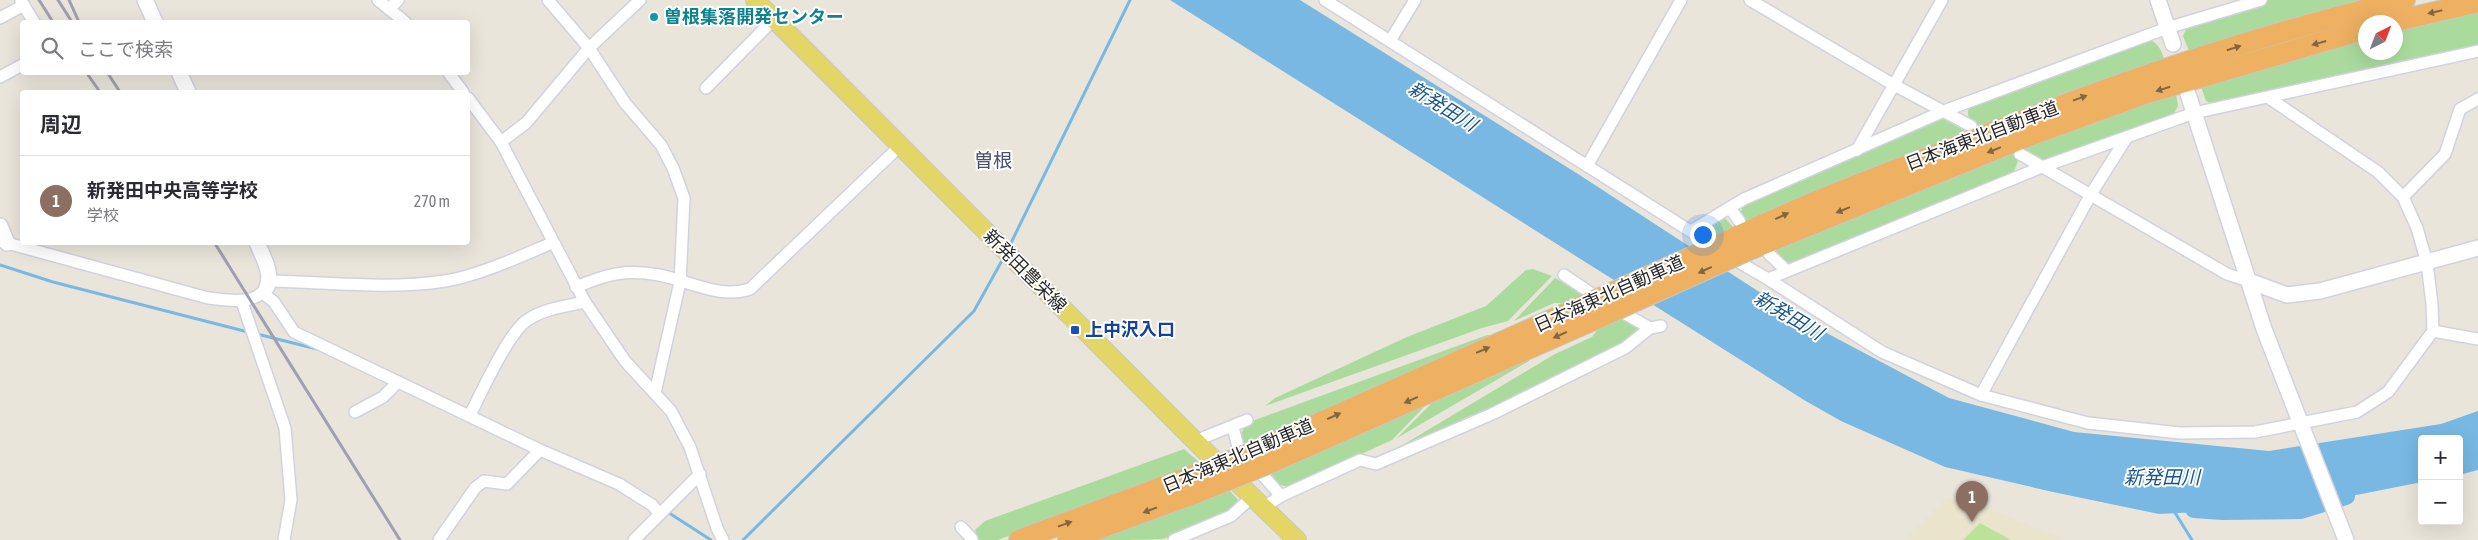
<!DOCTYPE html>
<html lang="ja">
<head>
<meta charset="utf-8">
<style>
	:root { --surface:#fff; --page:#f7f7f7; --text:#2b2b33; --muted:#7c7c81; --line:#e1e1e2; --accent:#0b8043 }
	body { margin:0; font-family:"Asap Condensed","Noto Sans JP",sans-serif; background:var(--page); color:var(--text) }
	.controls { position:absolute; right:15px; bottom:15px; display:grid; overflow:hidden; border-radius:5px; box-shadow:0 5px 20px #0002 }
	.controls button { width:45px; height:45px; display:grid; place-items:center; padding:0; border:0; border-bottom:1px solid var(--line); background:var(--surface); color:var(--text); font:25px sans-serif }
	.compass { position:absolute; left:2358px; top:15px; width:45px; height:45px; border-radius:50%; background:var(--surface); box-shadow:0 5px 20px #0002; rotate:42deg }
	.you { position:absolute; left:1702px; top:234px; width:18px; height:18px; margin:-12px; border:4px solid #fff; border-radius:50%; background:#1a73e8; box-shadow:0 0 0 8px #1a73e833 }
	.badge { display:grid; place-items:center; width:32px; height:32px; border-radius:50%; background:var(--accent); color:#fff; font-size:16px; font-weight:700 }
	.pin { position:absolute; translate:-50% -41px; filter:drop-shadow(0 1px 2px #0008) }
	.pin::after { content:''; position:absolute; top:26px; width:18px; height:15px; background:inherit; clip-path:polygon(0 0,100% 0,50% 100%) }
	.list { margin:0; padding:0; list-style:none }
	h2 { display:flex; justify-content:space-between; align-items:center; height:65px; margin:0; padding:0 20px; font-size:21px }
	h2 small { font-size:16px; font-weight:400; color:var(--muted) }
	.list li { display:grid; grid-template-columns:32px 1fr auto; gap:15px; align-items:center; box-sizing:border-box; height:90px; padding:0 20px; border-top:1px solid var(--line) }
	.list b { display:block; font-size:19px; white-space:nowrap }
	.list p { margin:0; font-size:16px; white-space:nowrap; color:var(--muted) }
	.list em { font-size:16px; font-style:normal; color:var(--muted) }
	.icon { flex:none; width:28px; height:28px; fill:none; stroke:currentColor; stroke-width:2; stroke-linecap:round; stroke-linejoin:round }
	.map { position:relative; flex:none; width:2478px; height:540px; overflow:hidden }
	.search { position:absolute; background:var(--surface); box-shadow:0 5px 20px #0002; left:20px; top:20px; width:450px; height:55px; display:flex; align-items:center; gap:12px; box-sizing:border-box; padding:0 18px; border-radius:5px; color:var(--muted); font-size:19px }
	.panel { position:absolute; background:var(--surface); box-shadow:0 5px 20px #0002; left:20px; top:90px; width:450px; height:155px; border-radius:5px }
	.map>svg:first-child { display:block }
	.education { fill:#eae4cc }
	.green { fill:#aadb9d }
	.pitch { fill:#bae299 }
	.water { fill:#78b8e2 }
	.lines { fill:none; stroke-linecap:round; stroke-linejoin:round }
	.stream { stroke:#78b8e2; stroke-width:3 }
	.river { stroke:#78b8e2; stroke-width:18 }
	.street-casing { stroke:#d1d2e0; stroke-width:14 }
	.secondary-casing { stroke:#d1d2e0; stroke-width:18 }
	.primary-casing { stroke:#c7c7c7; stroke-width:20 }
	.highway-casing { stroke:#c7c7c7; stroke-width:22 }
	.street { stroke:#fff; stroke-width:11 }
	.secondary { stroke:#fff; stroke-width:15 }
	.primary { stroke:#e3d667; stroke-width:18 }
	.highway { stroke:#eeb162; stroke-width:20 }
	.rail { stroke:#9f9fb1; stroke-width:3 }
	.highway-bridge-casing { stroke:#c7c7c7; stroke-width:22; stroke-linecap:butt }
	.highway-bridge { stroke:#eeb162; stroke-width:20 }
	.oneway { fill:#816642 }
	.culture-dot { fill:#0f9aa8; stroke:#fff; stroke-width:2 }
	.transit-dot { fill:#1a4fb4; stroke:#fff; stroke-width:2 }
	.labels { text-anchor:middle; stroke-width:4; stroke-linejoin:round; paint-order:stroke }
	.culture-label { font-size:18px; font-weight:bold; fill:#0d838f; stroke:#fff; text-anchor:start }
	.street-label { font-size:18px; fill:#282828; stroke:#fff }
	.transit-label { font-size:18px; font-weight:bold; fill:#164399; stroke:#fff; text-anchor:start }
	.water-label { font-size:19px; font-style:italic; fill:#1a558b; stroke:#fff }
	.neighbourhood-label { font-size:19px; fill:#4d4f74; stroke:#fff }
</style>
</head>
<body>
<div class="map">
<svg width="2478" height="540" viewBox="0 0 2478 540">
	<rect width="100%" height="100%" fill="#e9e5db"/>
	<path class="education" d="M 1948,497 L 1982,506 L 2066,540 L 1903,540 Z"/>
	<g class="green">
		<path d="M 2265,0 L 2370,0 L 2189,51 L 2183,36 L 2189,23 Z"/>
		<path d="M 2478,10 L 2478,47 L 2214,105 L 2206,101 L 2201,87 L 2365,36 L 2366,52 L 2396,52 L 2396,29 Z"/>
		<path d="M 2150,40 C 2159,44 2161,50 2164,59 L 1976,127 C 1970,120 1965,115 1970,106 Z"/>
		<path d="M 2176,93 L 2178,106 L 2172,117 L 2041,162 L 2016,150 Z"/>
		<path d="M 1942,118 L 1960,128 L 1970,129 L 1744,223 L 1739,219 L 1743,205 Z"/>
		<path d="M 2013,152 L 2020,156 L 2013,174 L 1784,266 L 1772,252 L 1787,243 Z"/>
		<path d="M 1722,215 L 1733,227 L 1707,240 L 1699,231 Z"/>
		<path d="M 1533,269 L 1552,276 L 1508,321 L 1482,328 L 1265,406 L 1275,398 L 1407,337 L 1486,306 L 1526,270 Z"/>
		<path d="M 1555,278 L 1586,295 L 1567,303 L 1554,303 L 1514,321 Z"/>
		<path d="M 1621,317 L 1640,327 L 1640,331 L 1628,342 L 1568,370 L 1532,392 L 1381,458 L 1555,354 L 1592,337 L 1602,323 Z"/>
		<path d="M 1487,335 L 1491,335 L 1244,448 L 1239,437 L 1247,423 Z"/>
		<path d="M 1528,359 L 1529,361 L 1397,438 L 1433,402 Z"/>
		<path d="M 1427,404 L 1392,440 L 1291,486 C 1278,487 1273,482 1264,473 Z"/>
		<path d="M 1184,449 L 1200,463 L 998,540 L 976,540 L 971,535 L 977,537 L 975,530 L 985,521 Z"/>
		<path d="M 1228,489 L 1239,501 C 1224,517 1184,534 1162,539 C 1146,540 1110,540 1092,540 Z"/>
	</g>
	<path class="pitch" d="M 1980,523 L 2011,540 L 1963,540 Z"/>
	<path class="water" d="M 1170,0 L 1300,0 L 1578,174 L 1804,321 L 1949,398 L 2074,432 L 2269,451 L 2441,424 L 2478,411 L 2478,470 L 2459,475 L 2459,439 L 2422,439 L 2422,482 L 2296,507 L 2159,514 L 2053,492 L 1945,467 L 1841,421 L 1804,400 Z"/>
	<g class="lines">
		<g class="stream">
			<path d="M 1009,247 L 1130,0"/>
			<path d="M 0,265 L 53,282 L 248,332"/>
			<path d="M 257,334 L 321,350"/>
			<path d="M 666,511 L 711,540"/>
			<path d="M 2174,511 L 2192,540"/>
			<path d="M 743,540 L 974,311 L 1004,257"/>
		</g>
		<path class="river" d="M 2194,509 L 2223,511 L 2301,510 L 2346,496"/>
		<g class="street-casing">
			<g id="street">
				<path d="M 378,0 L 405,22"/>
				<path d="M 548,0 L 589,48 L 625,103 L 661,145 L 673,168 L 684,198 L 680,282 L 655,393"/>
				<path d="M 1325,0 L 1717,248"/>
				<path d="M 1750,0 L 1894,85 L 1971,126"/>
				<path d="M 21,1 L 34,22"/>
				<path d="M 389,9 L 398,0"/>
				<path d="M 0,18 L 24,5"/>
				<path d="M 1390,41 L 1415,0"/>
				<path d="M 448,72 L 463,92"/>
				<path d="M 0,77 L 22,65"/>
				<path d="M 706,88 L 774,19"/>
				<path d="M 468,98 L 501,142 L 585,302 L 625,361 L 671,411 L 690,447 L 717,528 L 723,540"/>
				<path d="M 501,142 L 526,123 L 589,48 L 640,0"/>
				<path d="M 1857,150 L 1942,0"/>
				<path d="M 2020,154 L 2227,274 L 2249,281"/>
				<path d="M 1587,166 L 1681,0"/>
				<path d="M 2403,197 L 2445,154 L 2460,109 L 2478,99"/>
				<path d="M 1730,208 L 1740,222"/>
				<path d="M 1691,231 L 1744,199 L 1944,111 L 2167,28 L 2261,0"/>
				<path d="M 0,241 L 208,298 C 227,300 255,306 267,287"/>
				<path d="M 1769,254 L 1787,271"/>
				<path d="M 1730,257 L 1768,279 L 2042,167 L 2194,113 L 2478,51"/>
				<path d="M 1564,275 L 1601,300"/>
				<path d="M 1768,279 L 1882,352 L 1981,395 L 2088,423 L 2180,433 L 2255,432 L 2357,412 L 2388,392 L 2433,331 L 2432,304 L 2427,263 L 2417,228 L 2403,197 L 2378,172 L 2269,98"/>
				<path d="M 270,281 C 329,282 385,290 445,281 C 478,276 521,256 552,243"/>
				<path d="M 576,287 C 607,274 626,269 659,275 C 690,281 719,299 750,289 L 900,146"/>
				<path d="M 263,293 L 274,302 L 294,332 L 540,450 L 619,484 L 652,505 L 659,513"/>
				<path d="M 242,302 L 285,428 L 291,500 L 284,540"/>
				<path d="M 1615,308 L 1650,328"/>
				<path d="M 2433,331 L 2478,339"/>
				<path d="M 1981,395 L 2091,194 L 2127,137"/>
				<path d="M 355,412 L 383,397 L 398,382"/>
				<path d="M 470,415 C 481,393 508,334 526,321 C 542,309 566,306 585,302"/>
				<path d="M 1233,427 L 1238,447 L 1281,496"/>
				<path d="M 1195,441 L 1247,420"/>
				<path d="M 1264,507 L 1281,496 L 1360,460 L 1376,464 L 1492,414 L 1625,348 L 1650,328 L 1661,326"/>
				<path d="M 961,527 L 972,539"/>
				<path d="M 439,540 L 475,488 L 484,481 L 507,484 L 540,450"/>
				<path d="M 634,540 L 700,474"/>
				<path d="M 1174,540 L 1231,516 L 1252,497"/>
			</g>
		</g>
		<g class="secondary-casing">
			<g id="secondary">
				<path d="M 145,0 L 155,22"/>
				<path d="M 2158,0 L 2173,44"/>
				<path d="M 179,72 L 188,92"/>
				<path d="M 2188,94 L 2264,329 L 2346,540"/>
				<path d="M 0,226 L 7,243"/>
				<path d="M 257,242 C 262,256 273,272 267,287"/>
				<path d="M 2249,281 L 2287,295 L 2320,291 L 2478,248"/>
			</g>
		</g>
		<g class="primary-casing">
			<path id="primary" d="M 755,0 L 1212,458 L 1297,540"/>
		</g>
		<g class="highway-casing">
			<g id="highway">
				<path d="M 2392,22 L 2478,2"/>
				<path d="M 1738,236 C 1806,204 1876,177 1947,150 C 2096,90 2249,36 2405,0"/>
				<path d="M 1749,250 L 2031,135 L 2144,94 L 2366,29"/>
				<path d="M 1258,450 L 1589,303"/>
				<path d="M 1270,463 L 1605,315"/>
				<path d="M 1019,540 L 1181,480"/>
				<path d="M 1068,540 L 1196,493"/>
			</g>
		</g>
		<use href="#street" class="street"/>
		<use href="#secondary" class="secondary"/>
		<use href="#primary" class="primary"/>
		<use href="#highway" class="highway"/>
		<g class="rail">
			<path d="M 39,0 L 53,22"/>
			<path d="M 58,0 L 72,22"/>
			<path d="M 69,0 L 79,22"/>
			<path d="M 86,72 L 100,92"/>
			<path d="M 107,72 L 120,92"/>
			<path d="M 214,242 L 400,540"/>
		</g>
		<g class="highway-bridge-casing">
			<g id="highway-bridge">
				<path d="M 1589,303 L 1738,236"/>
				<path d="M 1605,315 L 1749,250"/>
				<path d="M 1181,480 L 1258,450"/>
				<path d="M 1196,493 L 1270,463"/>
			</g>
		</g>
		<use href="#highway-bridge" class="highway-bridge"/>
	</g>
	<defs><path id="oneway-solid" d="M-6-.8H1V-3.2L6.5 0L1 3.2V.8H-6Z" transform="scale(1.25)"/></defs>
	<g class="oneway">
		<use href="#oneway-solid" transform="translate(2435 12) rotate(167)"/>
		<use href="#oneway-solid" transform="translate(2319 43) rotate(164)"/>
		<use href="#oneway-solid" transform="translate(2234 48) rotate(-17)"/>
		<use href="#oneway-solid" transform="translate(2163 89) rotate(163)"/>
		<use href="#oneway-solid" transform="translate(2080 98) rotate(-20)"/>
		<use href="#oneway-solid" transform="translate(1994 150) rotate(158)"/>
		<use href="#oneway-solid" transform="translate(1843 210) rotate(158)"/>
		<use href="#oneway-solid" transform="translate(1782 216) rotate(-25)"/>
		<use href="#oneway-solid" transform="translate(1705 270) rotate(155)"/>
		<use href="#oneway-solid" transform="translate(1560 335) rotate(156)"/>
		<use href="#oneway-solid" transform="translate(1483 350) rotate(-23)"/>
		<use href="#oneway-solid" transform="translate(1411 400) rotate(156)"/>
		<use href="#oneway-solid" transform="translate(1334 416) rotate(-24)"/>
		<use href="#oneway-solid" transform="translate(1150 510) rotate(159)"/>
		<use href="#oneway-solid" transform="translate(1065 524) rotate(-20)"/>
	</g>
	<circle class="culture-dot" cx="654" cy="17" r="5"/>
	<rect class="transit-dot" x="1070" y="325" width="10" height="10" rx="2.5"/>
	<g class="labels">
		<g class="culture-label">
			<text x="664" y="23">曽根集落開発センター</text>
		</g>
		<g class="street-label">
			<text transform="translate(1982 136) rotate(-21)" y="6">日本海東北自動車道</text>
			<text transform="translate(1025 271) rotate(45)" y="6">新発田豊栄線</text>
			<text transform="translate(1609 294) rotate(-24)" y="6">日本海東北自動車道</text>
			<text transform="translate(1238 456) rotate(-23)" y="6">日本海東北自動車道</text>
		</g>
		<g class="transit-label">
			<text x="1085" y="336">上中沢入口</text>
		</g>
		<g class="water-label">
			<text transform="translate(1443 106) rotate(32)" y="7">新発田川</text>
			<text transform="translate(1789 315) rotate(31)" y="7">新発田川</text>
			<text x="2162" y="484">新発田川</text>
		</g>
		<g class="neighbourhood-label">
			<text x="993" y="167">曽根</text>
		</g>
	</g>
</svg>
<div class="controls">
<button>+</button>
<button>−</button>
</div>
<svg class="compass" viewBox="-18 -18 36 36"><path d="M0-13l5 13h-10z" fill="#e53935"/><path d="M0 13l5-13h-10z" fill="#7c7c81"/></svg>
<div class="you"></div>
<div class="pin badge" style="left:1972px;top:522px;background:#8d6e63">1</div>
<div class="search"><svg class="icon" aria-label="search" viewBox="0 0 24 24"><circle cx="10" cy="10" r="6"/><path d="M15 15l6 6"/></svg>ここで検索</div>
<section class="panel">
<h2>周辺<small></small></h2>
<ul class="list">
<li><span class="badge" style="background:#8d6e63">1</span><div><b>新発田中央高等学校</b><p>学校</p></div><em>270 m</em></li>
</ul>
</section>
</div>
</body>
</html>
